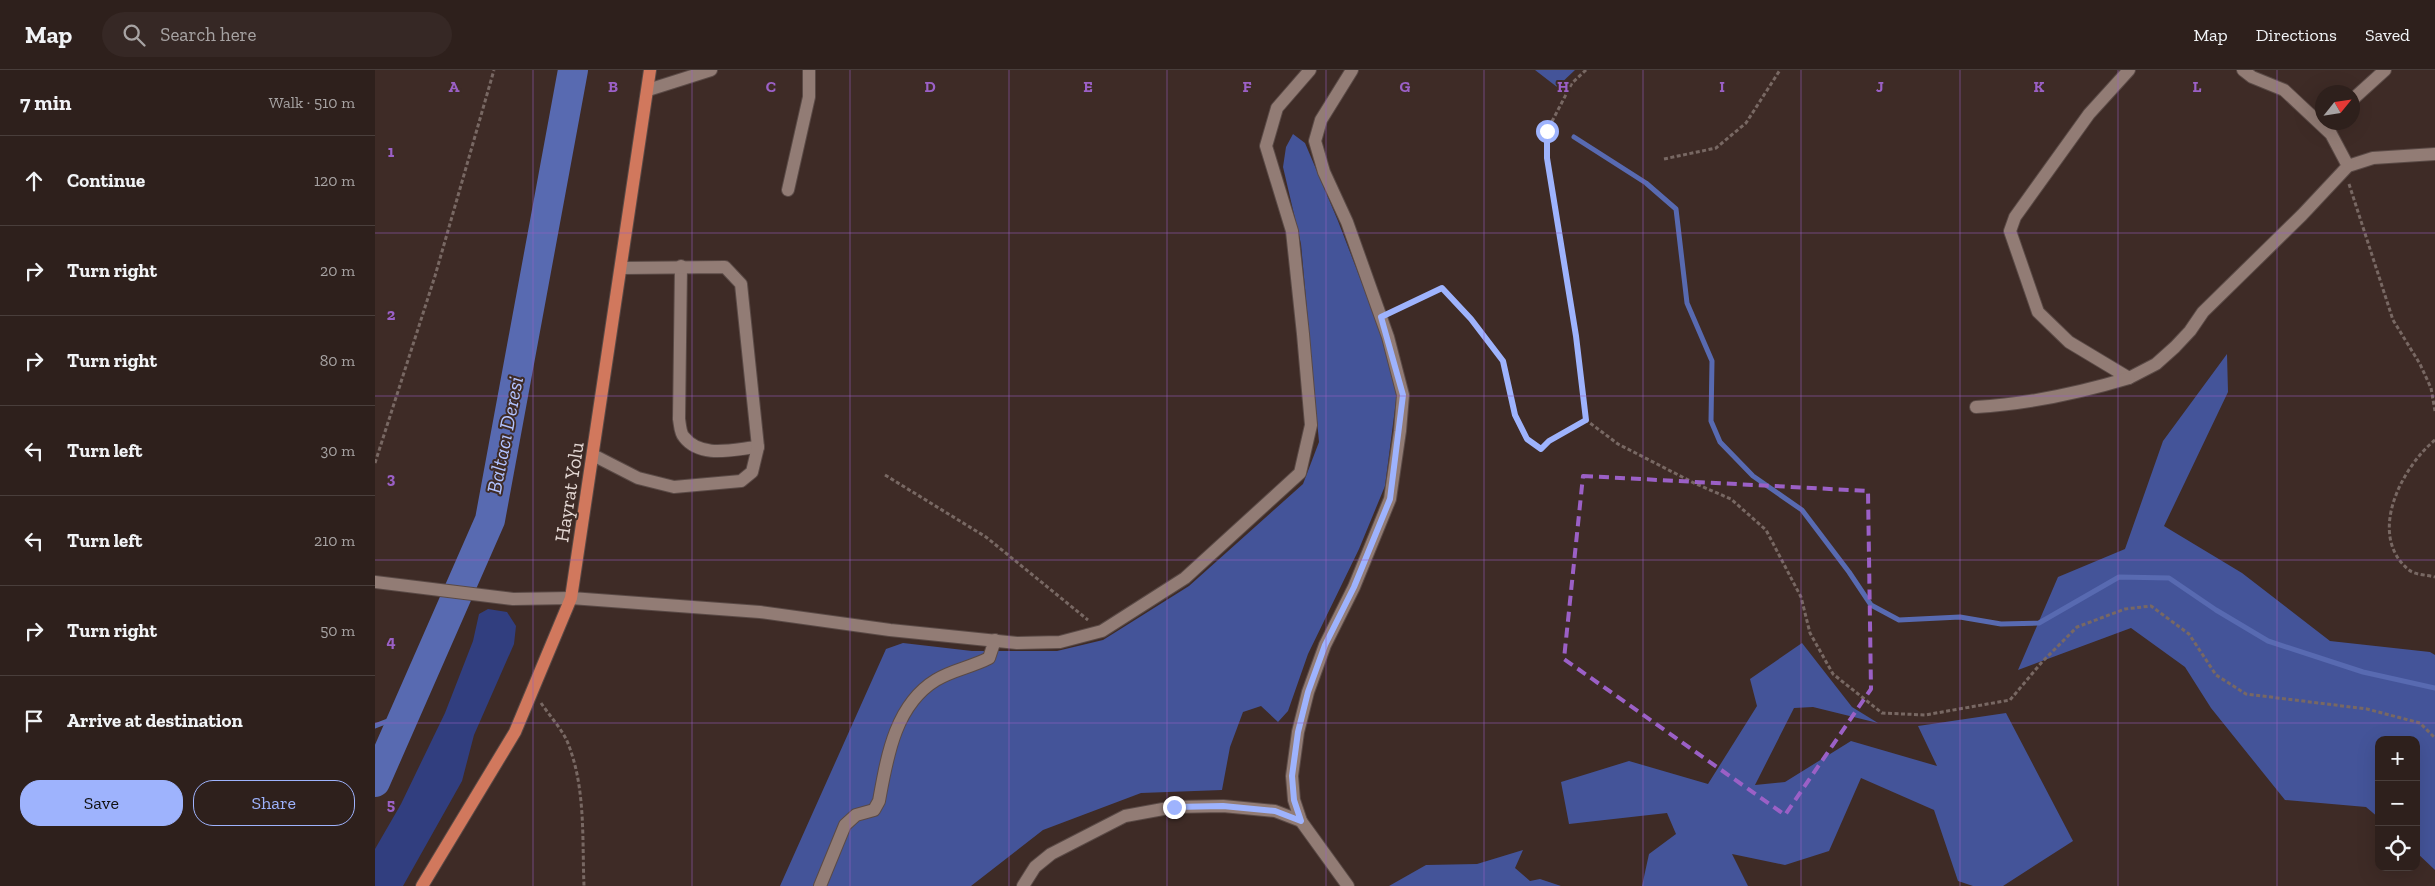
<!DOCTYPE html>
<html lang="en">
<head>
<meta charset="utf-8">
<style>
	:root { --surface:#2e201c; --page:#362825; --text:#f1f3f6; --muted:#a7a3a3; --line:#493e3b; --accent:#9eb3fd }
	body { margin:0; font-family:"Zilla Slab",serif; background:var(--page); color:var(--text) }
	.controls { position:absolute; right:15px; bottom:15px; display:grid; overflow:hidden; border-radius:10px; box-shadow:0 5px 20px #0002 }
	.controls button { width:45px; height:45px; display:grid; place-items:center; padding:0; border:0; border-bottom:1px solid var(--line); background:var(--surface); color:var(--text); font:25px sans-serif }
	.compass { position:absolute; left:1940px; top:15px; width:45px; height:45px; border-radius:50%; background:var(--surface); box-shadow:0 5px 20px #0002; rotate:60deg }
	.stop { position:absolute; width:15px; height:15px; margin:-11px; border:4px solid #9eb3fd; border-radius:50%; background:#fff }
	.stop.end { background:#9eb3fd; border-color:#fff; box-shadow:0 1px 5px #0008 }
	.list { margin:0; padding:0; list-style:none }
	h2 { display:flex; justify-content:space-between; align-items:center; height:65px; margin:0; padding:0 20px; font-size:21px }
	h2 small { font-size:16px; font-weight:400; color:var(--muted) }
	.list li { display:grid; grid-template-columns:32px 1fr auto; gap:15px; align-items:center; box-sizing:border-box; height:90px; padding:0 20px; border-top:1px solid var(--line) }
	.list b { display:block; font-size:19px; white-space:nowrap }
	.list em { font-size:16px; font-style:normal; color:var(--muted) }
	.actions { display:flex; gap:10px; padding:15px 20px }
	.actions a { flex:1; padding:11px 0; border:1px solid var(--accent); border-radius:20px; text-align:center; font-size:18px; color:var(--accent) }
	.actions .main { background:var(--accent); color:#111 }
	.icon { flex:none; width:28px; height:28px; fill:none; stroke:currentColor; stroke-width:2; stroke-linecap:round; stroke-linejoin:round }
	.map { position:relative; flex:none; width:2060px; height:816px; overflow:hidden }
	header { display:flex; align-items:center; gap:30px; box-sizing:border-box; height:70px; padding:0 25px; background:var(--surface); border-bottom:1px solid var(--line) }
	header strong { font-size:24px }
	nav { display:flex; gap:28px; margin-inline-start:auto; font-size:18px }
	.search { width:350px; height:45px; background:var(--page); display:flex; align-items:center; gap:12px; box-sizing:border-box; padding:0 18px; border-radius:28px; color:var(--muted); font-size:19px }
	main { display:flex }
	aside { flex:1; background:var(--surface) }
	.map>svg:first-child { display:block }
	.green { fill:#313e7f }
	.forest { fill:#445499 }
	.lines { fill:none; stroke-linecap:round; stroke-linejoin:round }
	.stream { stroke:#586ab1; stroke-width:5 }
	.river { stroke:#586ab1; stroke-width:30 }
	.minor-casing { stroke:#5a4a46; stroke-width:14 }
	.major-casing { stroke:#5a4a46; stroke-width:14 }
	.path { stroke:#786863; stroke-width:3; stroke-dasharray:4 2.5; stroke-linecap:butt }
	.minor { stroke:#927c75; stroke-width:12 }
	.major { stroke:#d1785d; stroke-width:12 }
	.route { stroke:#9eb3fd; stroke-width:6 }
	.marked { fill:none; stroke:#9b60c6; stroke-width:4; stroke-dasharray:10 6; stroke-linejoin:round }
	.grid { fill:none; stroke:#9b60c6; stroke-width:1; stroke-opacity:0.55 }
	.labels { text-anchor:middle; stroke-width:4; stroke-linejoin:round; paint-order:stroke }
	.street-label { font-size:20px; fill:#e5d9d5; stroke:#3e2b26 }
	.water-label { font-size:21px; font-style:italic; fill:#b2c3ff; stroke:#3e2b26 }
	.grid-label { font-size:16px; text-anchor:middle; font-weight:bold; fill:#9b60c6; stroke:#3e2b26; stroke-width:4; stroke-linejoin:round; paint-order:stroke }
</style>
</head>
<body>
<header>
<strong>Map</strong>
<div class="search"><svg class="icon" aria-label="search" viewBox="0 0 24 24"><circle cx="10" cy="10" r="6"/><path d="M15 15l6 6"/></svg>Search here</div>
<nav><a>Map</a><a>Directions</a><a>Saved</a></nav>
</header>
<main>
<aside>
<h2>7 min<small>Walk · 510 m</small></h2>
<ul class="list">
<li><svg class="icon" aria-label="ahead" viewBox="0 0 24 24"><path d="M12 20V5M6 11l6-6 6 6"/></svg><div><b>Continue</b></div><em>120 m</em></li>
<li><svg class="icon" aria-label="right" viewBox="0 0 24 24"><path d="M7 20v-9h11M14 6l5 5-5 5"/></svg><div><b>Turn right</b></div><em>20 m</em></li>
<li><svg class="icon" aria-label="right" viewBox="0 0 24 24"><path d="M7 20v-9h11M14 6l5 5-5 5"/></svg><div><b>Turn right</b></div><em>80 m</em></li>
<li><svg class="icon" aria-label="left" viewBox="0 0 24 24"><path d="M17 20v-9H6M10 6l-5 5 5 5"/></svg><div><b>Turn left</b></div><em>30 m</em></li>
<li><svg class="icon" aria-label="left" viewBox="0 0 24 24"><path d="M17 20v-9H6M10 6l-5 5 5 5"/></svg><div><b>Turn left</b></div><em>210 m</em></li>
<li><svg class="icon" aria-label="right" viewBox="0 0 24 24"><path d="M7 20v-9h11M14 6l5 5-5 5"/></svg><div><b>Turn right</b></div><em>50 m</em></li>
<li><svg class="icon" aria-label="arrive" viewBox="0 0 24 24"><path d="M6 21V4h12l-3 4 3 4H6"/></svg><div><b>Arrive at destination</b></div></li>
</ul>
<div class="actions"><a class="main">Save</a><a>Share</a></div>
</aside>
<div class="map">
<svg width="2060" height="816" viewBox="0 0 2060 816">
	<rect width="100%" height="100%" fill="#3e2b26"/>
	<path class="green" d="M 113,539 L 132,542 L 141,556 L 139,574 L 99,665 L 87,711 L 28,816 L 0,816 L 0,779 L 26,734 L 70,643 L 98,571 L 104,544 Z"/>
	<g class="forest">
		<path d="M 1160,0 L 1200,0 L 1182,17 Z"/>
		<path d="M 918,64 L 930,73 L 963,151 L 1007,265 L 1022,323 L 1010,416 L 984,479 L 933,584 L 913,641 L 903,652 L 886,636 L 868,642 L 855,677 L 847,720 L 766,723 L 668,760 L 596,816 L 405,816 L 511,579 L 528,573 L 597,581 L 682,581 L 728,570 L 814,516 L 928,414 L 944,372 L 926,174 L 908,97 L 911,77 Z"/>
		<path d="M 1852,284 L 1853,322 L 1789,456 L 1867,503 L 1955,571 L 2055,582 L 2060,585 L 2060,800 L 2041,782 L 2041,670 L 2004,670 L 2004,748 L 1991,737 L 1910,730 L 1836,638 L 1810,597 L 1756,558 L 1643,600 L 1683,507 L 1750,479 L 1788,371 Z"/>
		<path d="M 1427,573 L 1477,637 L 1503,653 L 1438,637 L 1419,638 L 1380,715 L 1410,712 L 1476,671 L 1562,696 L 1543,656 L 1631,643 L 1698,771 L 1628,816 L 1598,816 L 1583,811 L 1559,740 L 1486,708 L 1454,781 L 1410,795 L 1357,784 L 1373,816 L 1267,816 L 1274,784 L 1301,764 L 1292,743 L 1194,754 L 1186,712 L 1254,691 L 1333,714 L 1382,636 L 1375,609 Z"/>
		<path d="M 1148,780 L 1140,798 L 1155,811 L 1165,809 L 1186,816 L 1014,816 L 1051,795 L 1102,794 Z"/>
	</g>
	<g class="lines">
		<g class="stream">
			<path d="M 1199,67 L 1271,113 L 1301,139 L 1312,233 L 1337,291 L 1336,351 L 1345,372 L 1378,406 L 1427,440 L 1474,502 L 1496,535 L 1524,550 L 1585,547 L 1626,554 L 1664,553 L 1744,507 L 1794,508 L 1841,540 L 1893,571 L 1988,602 L 2060,618"/>
			<path d="M 0,656 L 31,644"/>
		</g>
		<path class="river" d="M 0,712 L 115,450 L 198,0"/>
		<g class="minor-casing">
			<g id="minor">
				<path d="M 1754,0 L 1714,44 L 1640,147 L 1635,161 L 1663,242 L 1694,272 L 1754,308 L 1781,294 L 1800,277 L 1815,261 L 1828,242 L 1927,145 L 1973,96 L 1998,88 L 2060,84"/>
				<path d="M 1868,0 L 1877,7 L 1909,20 L 1956,64 L 1973,96"/>
				<path d="M 273,20 L 336,0"/>
				<path d="M 1978,29 L 2010,0"/>
				<path d="M 413,120 L 434,27 L 434,0"/>
				<path d="M 306,196 L 304,349 C 305,354 305,363 309,367 C 326,389 359,379 383,377"/>
				<path d="M 1601,337 C 1652,334 1704,323 1754,308"/>
				<path d="M 218,385 L 263,408 L 299,417 L 366,411 L 377,402 L 383,377 L 366,214 L 350,197 L 247,198"/>
				<path d="M 0,512 L 138,529 L 196,528 L 385,542 L 515,560 L 642,573 L 685,572 L 727,561 L 810,508 L 925,403 L 936,355 L 928,264 L 917,161 L 891,76 L 902,38 L 935,0"/>
				<path d="M 445,816 L 470,755 L 481,745 L 499,740 L 504,731 C 512,687 520,635 561,610 C 577,600 597,597 614,588 L 620,570"/>
				<path d="M 648,816 L 660,797 L 676,784 L 750,746 L 799,737 L 848,736 L 900,741 L 926,751"/>
				<path d="M 973,816 L 926,751 L 919,730 L 917,706 L 923,662 L 933,622 L 950,575 L 979,517 L 1015,429 L 1025,361 L 1028,325 L 1013,267 L 972,152 L 949,102 L 940,71 L 946,50 L 977,0"/>
			</g>
		</g>
		<g class="major-casing">
			<path id="major" d="M 47,816 L 140,662 L 196,528 L 275,0"/>
		</g>
		<g class="path">
			<path d="M 1211,0 L 1197,13 L 1172,61 L 1172,88 L 1201,266 L 1211,350 L 1243,374 L 1319,413 L 1356,429 L 1391,460 L 1426,527 L 1435,563 L 1458,604 L 1507,643 L 1550,645 L 1635,630 L 1667,592 L 1702,557 L 1750,539 L 1776,536 L 1814,564 L 1841,605 L 1871,624 L 1992,639 L 2045,653 L 2060,668"/>
			<path d="M 1289,89 L 1341,78 L 1371,53 L 1405,0"/>
			<path d="M 1974,114 L 2018,250 L 2045,294 L 2056,318 L 2060,341"/>
			<path d="M 1018,242 L 1067,218 L 1096,249 L 1128,291 L 1140,345 L 1152,369 L 1166,379 L 1174,371 L 1211,350"/>
			<path d="M 2060,370 C 2027,397 1991,465 2034,500 C 2040,505 2053,505 2060,507"/>
			<path d="M 0,393 L 60,206 L 119,0"/>
			<path d="M 510,405 L 611,467 L 713,550"/>
			<path d="M 166,633 C 174,645 186,658 192,671 C 211,716 207,769 209,816"/>
		</g>
		<use href="#minor" class="minor"/>
		<use href="#major" class="major"/>
	</g>
	<g class="lines">
		<path class="route" d="M 799,737 L 848,736 L 900,741 L 926,751 L 919,730 L 917,706 L 923,662 L 933,622 L 950,575 L 979,517 L 1015,429 L 1028,325 L 1006,247 L 1067,218 L 1096,249 L 1128,291 L 1140,345 L 1152,369 L 1166,379 L 1174,371 L 1211,350 L 1201,266 L 1172,88 L 1172,61"/>
	</g>
	<path class="marked" d="M 1208,406 L 1493,421 L 1496,619 L 1410,745 L 1189,589 Z"/>
	<path class="grid" d="M 158,0 L 158,816M 317,0 L 317,816M 475,0 L 475,816M 634,0 L 634,816M 792,0 L 792,816M 951,0 L 951,816M 1109,0 L 1109,816M 1268,0 L 1268,816M 1426,0 L 1426,816M 1585,0 L 1585,816M 1743,0 L 1743,816M 1902,0 L 1902,816M 0,163 L 2060,163M 0,326 L 2060,326M 0,490 L 2060,490M 0,653 L 2060,653"/>
	<g class="labels">
		<g class="street-label">
			<text transform="translate(194 422) rotate(-81)" y="7">Hayrat Yolu</text>
		</g>
		<g class="water-label">
			<text transform="translate(130 365) rotate(-79)" y="7">Baltacı Deresi</text>
		</g>
	</g>
	<g class="grid-label">
		<text x="79" y="22">A</text>
		<text x="238" y="22">B</text>
		<text x="396" y="22">C</text>
		<text x="555" y="22">D</text>
		<text x="713" y="22">E</text>
		<text x="872" y="22">F</text>
		<text x="1030" y="22">G</text>
		<text x="1188" y="22">H</text>
		<text x="1347" y="22">I</text>
		<text x="1505" y="22">J</text>
		<text x="1664" y="22">K</text>
		<text x="1822" y="22">L</text>
		<text x="16" y="87">1</text>
		<text x="16" y="250">2</text>
		<text x="16" y="414">3</text>
		<text x="16" y="577">4</text>
		<text x="16" y="740">5</text>
	</g>
</svg>
<div class="controls">
<button>+</button>
<button>−</button>
<button><svg class="icon" aria-label="locate" viewBox="0 0 24 24"><circle cx="12" cy="12" r="6"/><path d="M12 2v4M12 18v4M2 12h4M18 12h4"/></svg></button>
</div>
<svg class="compass" viewBox="-18 -18 36 36"><path d="M0-13l5 13h-10z" fill="#e53935"/><path d="M0 13l5-13h-10z" fill="#a7a3a3"/></svg>
<div class="stop" style="left:1172px;top:61px"></div>
<div class="stop end" style="left:799px;top:737px"></div>
</div>
</main>
</body>
</html>
